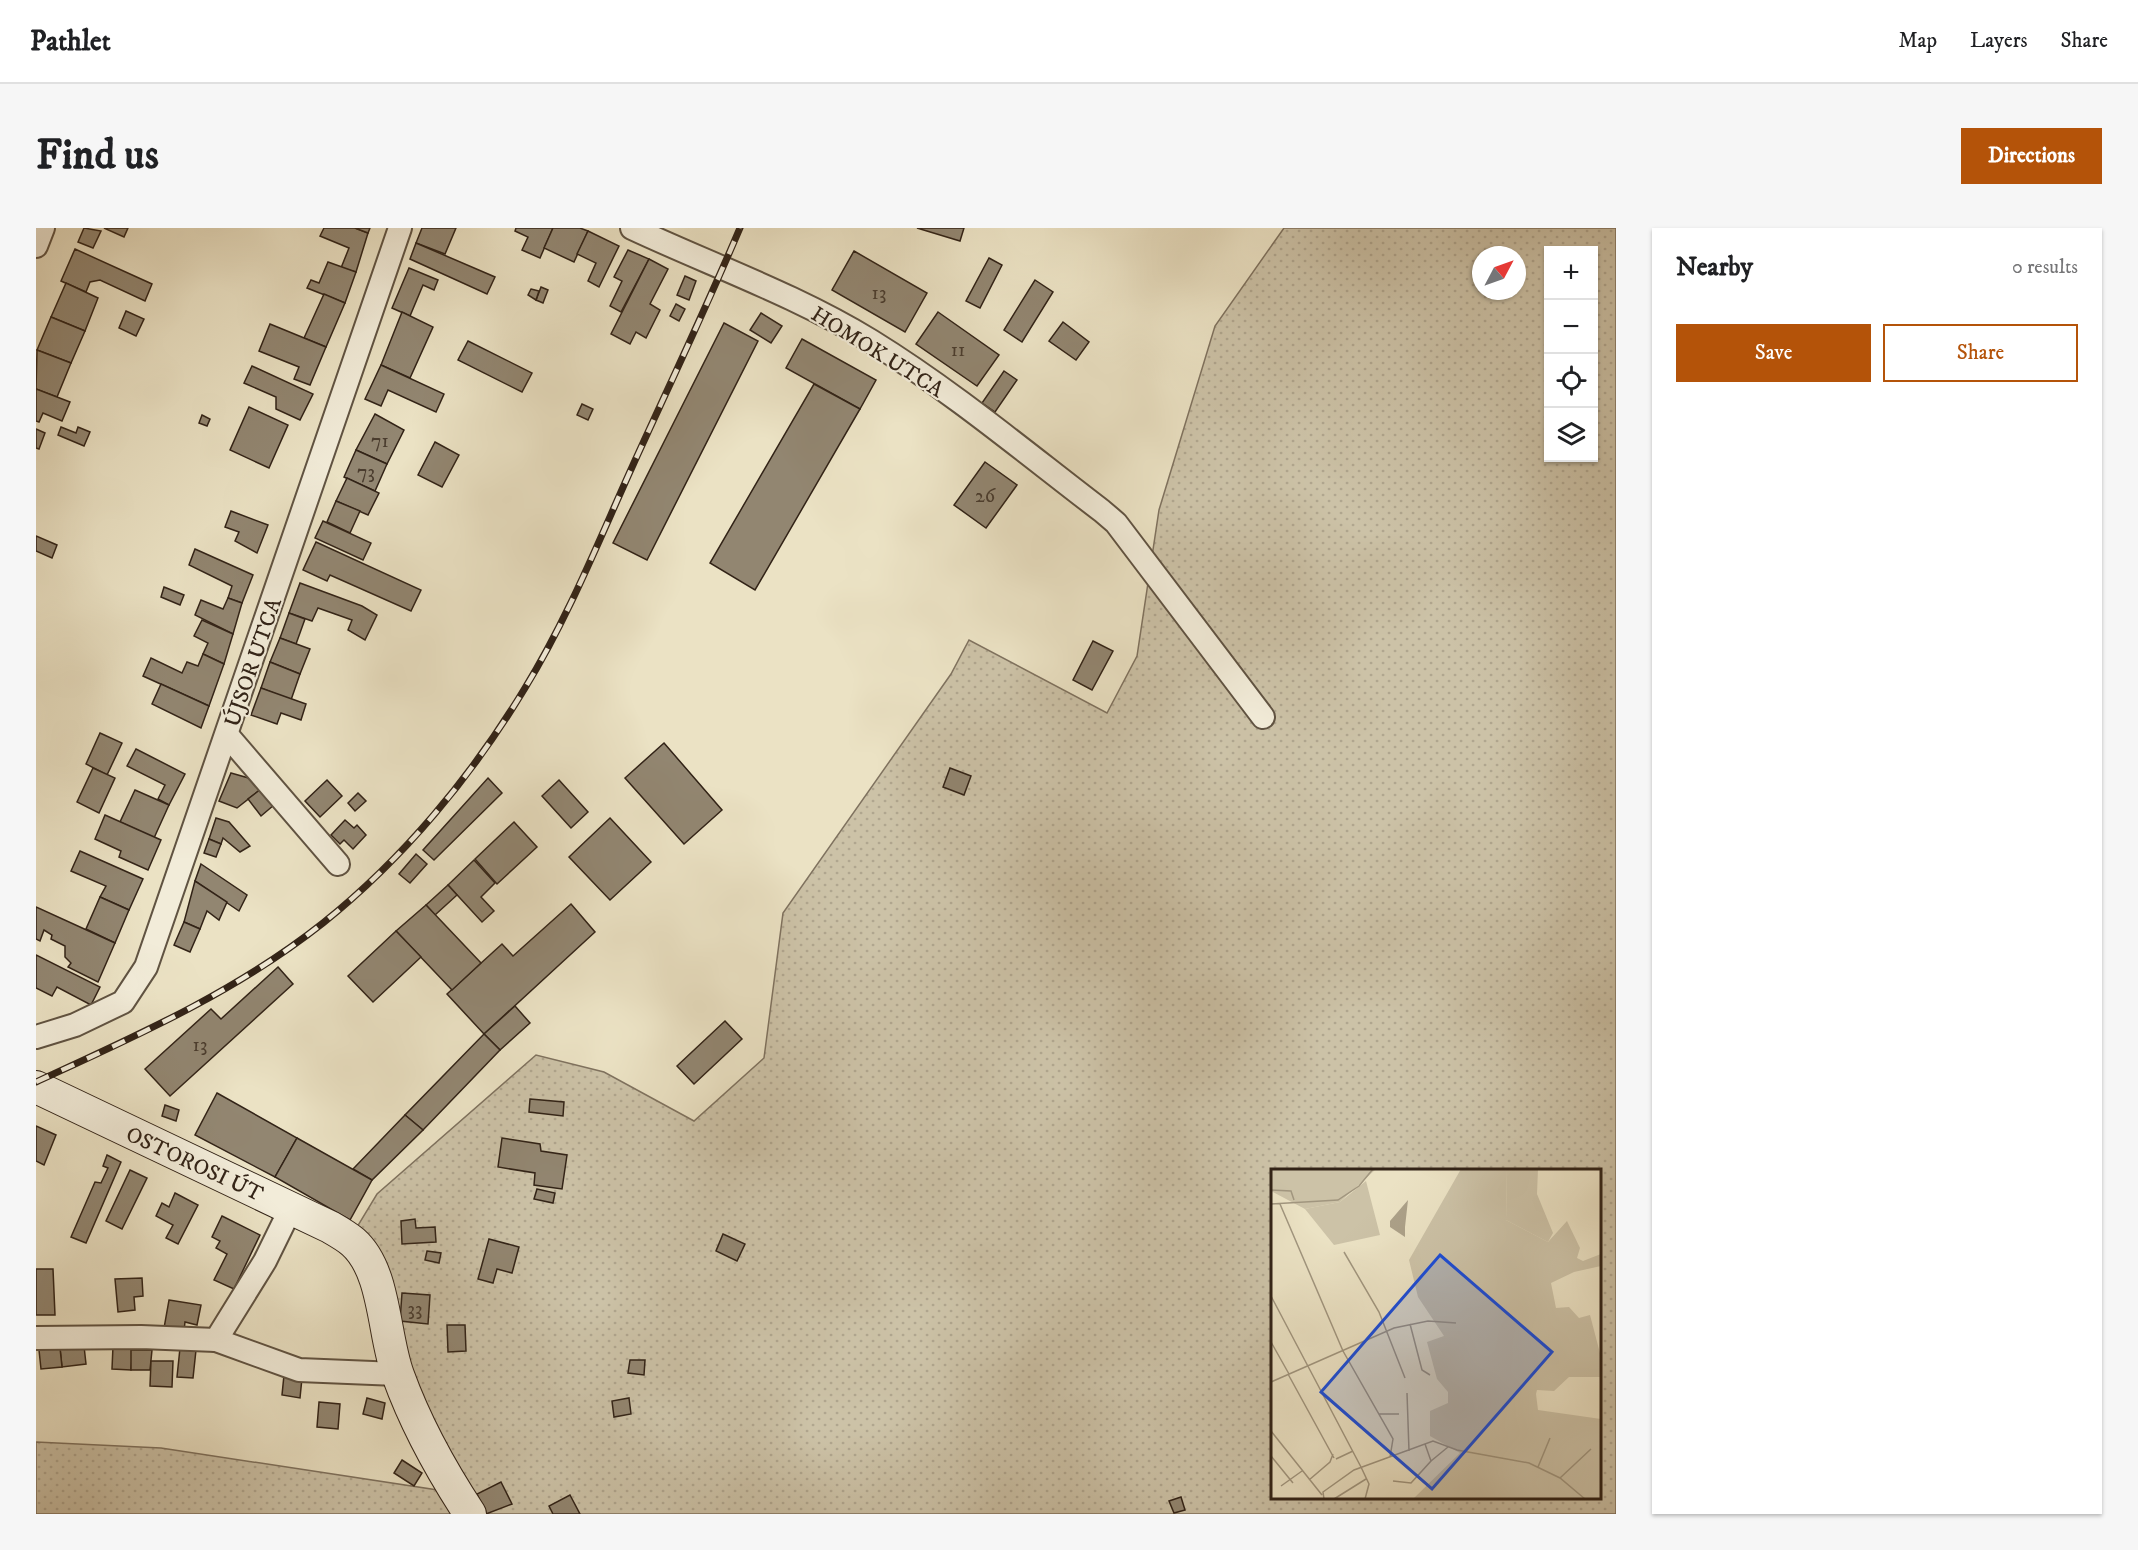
<!DOCTYPE html>
<html lang="en">
<head>
<meta charset="utf-8">
<style>
	:root { --surface:#fff; --page:#f6f6f6; --text:#202124; --muted:#757577; --line:#e0e0e0; --accent:#b45309 }
	body { margin:0; font-family:"IM FELL DW Pica",serif; background:var(--page); color:var(--text) }
	.controls { position:absolute; right:18px; top:18px; display:grid; overflow:hidden; border-radius:0px; box-shadow:0 2px 4px #0004 }
	.controls button { width:54px; height:54px; display:grid; place-items:center; padding:0; border:0; border-bottom:2px solid var(--line); background:var(--surface); color:var(--text); font:30px sans-serif }
	.compass { position:absolute; left:1436px; top:18px; width:54px; height:54px; border-radius:50%; background:var(--surface); box-shadow:0 2px 4px #0004; rotate:49deg }
	.list { margin:0; padding:0; list-style:none }
	h2 { display:flex; justify-content:space-between; align-items:center; height:78px; margin:0; padding:0 24px; font-size:26px }
	h2 small { font-size:20px; font-weight:400; color:var(--muted) }
	.actions { display:flex; gap:12px; padding:18px 24px }
	.actions a { flex:1; padding:14px 0; border:2px solid var(--accent); border-radius:0px; text-align:center; font-size:21px; color:var(--accent) }
	.actions .main { background:var(--accent); color:#fff }
	.icon { flex:none; width:33px; height:33px; fill:none; stroke:currentColor; stroke-width:2; stroke-linecap:round; stroke-linejoin:round }
	.map { position:relative; flex:none; width:1580px; height:1286px; overflow:hidden; border-radius:0px }
	header { display:flex; align-items:center; gap:36px; box-sizing:border-box; height:84px; padding:0 30px; background:var(--surface); border-bottom:2px solid var(--line) }
	header strong { font-size:28px }
	nav { display:flex; gap:33px; margin-inline-start:auto; font-size:21px }
	.intro { display:flex; align-items:center; justify-content:space-between; box-sizing:border-box; height:144px; padding:0 36px }
	h1 { margin:0; font-size:42px }
	.button { padding:15px 27px; border-radius:0px; background:var(--accent); color:#fff; font-size:21px; font-weight:700 }
	main { display:flex; gap:36px; padding:0 36px }
	aside { flex:1; background:var(--surface); border-radius:0px; box-shadow:0 2px 4px #0004 }
	.map>svg:first-child { display:block }
	.garden { fill:url(#garden-dots); stroke:#7f725f; stroke-width:1.5; fill-rule:evenodd }
	.building { fill:#928671; stroke:#322317; stroke-width:1.5 }
	.lines { fill:none; stroke-linecap:round; stroke-linejoin:round }
	.minor-casing { stroke:#605342; stroke-width:26 }
	.secondary-casing { stroke:#322317; stroke-width:34 }
	.minor { stroke:#f2ecd9; stroke-width:22 }
	.secondary { stroke:#f2ecd9; stroke-width:32 }
	.rail-casing { stroke:#322317; stroke-width:7 }
	.rail { stroke:#f2ecd9; stroke-width:4.5; stroke-dasharray:14; stroke-linecap:butt }
	.labels { text-anchor:middle; stroke-width:4.5; stroke-linejoin:round; paint-order:stroke }
	.number-label { font-size:20px; fill:#4a3c2e }
	.street-label { font-size:22px; fill:#322317; stroke:#f2ecd9 }
	.inset-road { fill:none; stroke:#a1967f; stroke-width:1.5 }
	.view { fill:#1d4ed8; fill-opacity:0.15; stroke:#1d4ed8; stroke-width:3 }
	.inset-edge { fill:none; stroke:#322317; stroke-width:3 }
</style>
</head>
<body>
<header>
<strong>Pathlet</strong>
<nav><a>Map</a><a>Layers</a><a>Share</a></nav>
</header>
<div class="intro"><h1>Find us</h1><a class="button">Directions</a></div>
<main>
<div class="map">
<svg width="1580" height="1286" viewBox="0 0 1580 1286">
	<defs>
		<pattern id="garden-dots" width="8" height="8" patternUnits="userSpaceOnUse" patternTransform="scale(1.5)"><rect width="8" height="8" fill="#ccc2a7"/><path d="M2 2h.1M6 6h.1" fill="none" stroke="#b0a68f" stroke-width="1.8" stroke-linecap="round"/></pattern>
	</defs>
	<rect width="100%" height="100%" fill="#ebe2c4"/>
	<filter id="stains"><feTurbulence type="fractalNoise" baseFrequency=".00333" numOctaves="4"/><feColorMatrix values="0 0 0 0 .2 0 0 0 0 .09 0 0 0 0 .02 0 0 0 .5 -.17"/></filter>
	<radialGradient id="worn" r=".72"><stop offset=".6" stop-color="#630" stop-opacity="0"/><stop offset="1" stop-color="#630" stop-opacity=".3"/></radialGradient>
	<path class="garden" d="M 1248,0 L 1580,0 L 1580,1286 L 0,1286 L 0,1214 L 125,1220 L 402,1262 L 321,999 L 341,966 L 500,827 L 568,844 L 658,893 L 728,830 L 747,685 L 915,446 L 933,412 L 1071,485 L 1101,428 L 1123,282 L 1179,98 ZM 1512,22 L 1558,22 L 1558,230 L 1512,230 ZM 1445,27 L 1481,27 L 1481,63 L 1445,63 ZM 1236,942 L 1564,942 L 1564,1270 L 1236,1270 Z"/>
	<g class="building">
		<path d="M 48,0 L 65,3 L 57,20 L 42,14 Z"/>
		<path d="M 68,0 L 92,0 L 88,9 Z"/>
		<path d="M 288,0 L 319,0 L 332,5 L 320,44 L 305,40 L 313,20 L 284,8 Z"/>
		<path d="M 319,0 L 334,0 L 332,5 Z"/>
		<path d="M 386,0 L 420,0 L 409,26 L 380,15 Z"/>
		<path d="M 480,0 L 517,0 L 504,30 L 486,22 L 492,9 L 479,3 Z"/>
		<path d="M 517,0 L 544,0 L 552,3 L 538,34 L 508,20 Z"/>
		<path d="M 881,0 L 928,0 L 924,13 Z"/>
		<path d="M 552,3 L 583,18 L 563,59 L 552,53 L 560,35 L 541,26 Z"/>
		<path d="M 380,15 L 459,49 L 451,66 L 374,31 Z"/>
		<path d="M 39,21 L 116,56 L 109,73 L 64,52 L 54,54 L 50,64 L 25,53 Z"/>
		<path d="M 592,22 L 613,31 L 585,84 L 574,78 L 586,53 L 578,49 Z"/>
		<path d="M 818,23 L 891,65 L 869,104 L 796,62 Z"/>
		<path d="M 953,30 L 966,37 L 944,80 L 930,73 Z"/>
		<path d="M 613,31 L 632,41 L 614,76 L 624,82 L 610,110 L 600,104 L 594,116 L 575,106 Z"/>
		<path d="M 292,34 L 320,44 L 309,75 L 271,60 L 275,52 L 283,55 Z"/>
		<path d="M 373,40 L 402,52 L 398,62 L 387,57 L 374,88 L 356,80 Z"/>
		<path d="M 649,48 L 660,53 L 653,72 L 641,67 Z"/>
		<path d="M 999,52 L 1017,64 L 986,114 L 968,102 Z"/>
		<path d="M 30,55 L 62,70 L 49,103 L 15,89 Z"/>
		<path d="M 505,59 L 512,62 L 507,75 L 500,72 Z"/>
		<path d="M 495,61 L 503,63 L 500,72 L 492,67 Z"/>
		<path d="M 288,66 L 309,75 L 290,119 L 268,110 Z"/>
		<path d="M 640,76 L 649,81 L 643,93 L 634,88 Z"/>
		<path d="M 90,83 L 108,91 L 100,108 L 83,100 Z"/>
		<path d="M 366,84 L 397,99 L 374,150 L 345,137 Z"/>
		<path d="M 902,84 L 963,127 L 941,158 L 880,116 Z"/>
		<path d="M 725,85 L 746,98 L 735,115 L 714,102 Z"/>
		<path d="M 15,89 L 49,103 L 35,135 L 1,122 Z"/>
		<path d="M 1027,94 L 1053,114 L 1040,132 L 1013,113 Z"/>
		<path d="M 688,95 L 722,113 L 611,332 L 577,315 Z"/>
		<path d="M 234,96 L 290,119 L 274,157 L 258,151 L 263,139 L 223,123 Z"/>
		<path d="M 766,111 L 840,152 L 824,181 L 750,140 Z"/>
		<path d="M 432,113 L 496,145 L 486,164 L 422,132 Z"/>
		<path d="M 1,122 L 35,135 L 21,169 L 0,161 Z"/>
		<path d="M 345,137 L 408,166 L 400,184 L 352,162 L 345,178 L 329,171 Z"/>
		<path d="M 216,138 L 277,166 L 264,192 L 240,181 L 240,169 L 208,155 Z"/>
		<path d="M 968,143 L 981,152 L 959,184 L 946,175 Z"/>
		<path d="M 778,156 L 824,181 L 719,362 L 674,335 Z"/>
		<path d="M 0,161 L 34,174 L 26,193 L 7,185 L 3,194 L 0,193 Z"/>
		<path d="M 546,176 L 557,181 L 552,192 L 541,187 Z"/>
		<path d="M 213,179 L 252,197 L 233,240 L 194,222 Z"/>
		<path d="M 339,186 L 368,202 L 351,236 L 320,222 Z"/>
		<path d="M 166,187 L 174,191 L 171,198 L 163,195 Z"/>
		<path d="M 25,199 L 40,205 L 42,199 L 54,204 L 48,218 L 22,207 Z"/>
		<path d="M 0,201 L 9,205 L 3,221 L 0,220 Z"/>
		<path d="M 399,214 L 423,227 L 406,259 L 382,247 Z"/>
		<path d="M 320,222 L 351,236 L 339,263 L 308,249 Z"/>
		<path d="M 949,234 L 981,257 L 950,300 L 918,277 Z"/>
		<path d="M 311,250 L 343,265 L 332,287 L 300,273 Z"/>
		<path d="M 300,273 L 324,283 L 314,305 L 291,294 Z"/>
		<path d="M 195,283 L 232,297 L 221,325 L 199,313 L 203,304 L 189,299 Z"/>
		<path d="M 287,293 L 335,315 L 327,332 L 279,310 Z"/>
		<path d="M 0,308 L 21,317 L 16,330 L 0,323 Z"/>
		<path d="M 280,314 L 385,362 L 375,383 L 294,347 L 291,353 L 267,342 Z"/>
		<path d="M 159,321 L 217,347 L 206,375 L 192,370 L 196,358 L 153,337 Z"/>
		<path d="M 264,355 L 326,378 L 341,387 L 329,412 L 312,402 L 316,392 L 282,380 L 276,393 L 253,385 Z"/>
		<path d="M 128,359 L 148,367 L 144,377 L 125,369 Z"/>
		<path d="M 192,370 L 206,375 L 197,406 L 159,387 L 165,372 L 187,381 Z"/>
		<path d="M 253,385 L 269,391 L 260,416 L 244,410 Z"/>
		<path d="M 166,392 L 197,406 L 188,436 L 167,426 L 172,415 L 158,408 Z"/>
		<path d="M 244,410 L 274,421 L 264,446 L 234,434 Z"/>
		<path d="M 1057,413 L 1077,423 L 1056,462 L 1037,452 Z"/>
		<path d="M 167,426 L 188,436 L 173,478 L 107,448 L 115,430 L 146,445 L 151,434 L 162,438 Z"/>
		<path d="M 234,434 L 264,446 L 255,472 L 225,460 Z"/>
		<path d="M 125,456 L 173,478 L 165,500 L 116,476 Z"/>
		<path d="M 225,460 L 270,476 L 265,492 L 245,485 L 241,496 L 215,487 Z"/>
		<path d="M 64,505 L 86,515 L 71,547 L 50,536 Z"/>
		<path d="M 628,515 L 686,582 L 648,616 L 589,550 Z"/>
		<path d="M 100,521 L 149,546 L 133,577 L 122,571 L 129,557 L 91,538 Z"/>
		<path d="M 57,540 L 79,550 L 63,585 L 41,574 Z"/>
		<path d="M 914,540 L 935,548 L 928,567 L 907,559 Z"/>
		<path d="M 195,545 L 216,551 L 225,561 L 201,580 L 183,573 Z"/>
		<path d="M 452,550 L 466,565 L 398,632 L 387,622 Z"/>
		<path d="M 291,552 L 306,568 L 284,589 L 269,573 Z"/>
		<path d="M 523,552 L 552,584 L 535,600 L 506,568 Z"/>
		<path d="M 225,561 L 238,577 L 225,588 L 212,571 Z"/>
		<path d="M 99,562 L 133,577 L 118,610 L 84,594 Z"/>
		<path d="M 322,565 L 330,573 L 319,583 L 312,575 Z"/>
		<path d="M 69,587 L 125,612 L 112,642 L 83,629 L 85,623 L 59,611 Z"/>
		<path d="M 180,590 L 193,594 L 214,618 L 204,624 L 187,610 L 185,616 L 173,611 Z"/>
		<path d="M 574,590 L 615,634 L 574,672 L 533,629 Z"/>
		<path d="M 309,592 L 318,600 L 321,597 L 330,607 L 317,621 L 308,612 L 304,616 L 295,607 Z"/>
		<path d="M 478,594 L 501,619 L 461,656 L 439,631 Z"/>
		<path d="M 173,611 L 185,616 L 180,629 L 168,625 Z"/>
		<path d="M 44,623 L 107,651 L 93,682 L 64,669 L 70,658 L 35,643 Z"/>
		<path d="M 380,626 L 391,636 L 374,655 L 363,646 Z"/>
		<path d="M 438,632 L 459,655 L 445,669 L 458,683 L 446,694 L 412,657 Z"/>
		<path d="M 165,636 L 211,667 L 203,683 L 159,653 Z"/>
		<path d="M 159,653 L 191,674 L 183,692 L 171,683 L 164,701 L 148,694 Z"/>
		<path d="M 412,657 L 421,667 L 399,687 L 390,677 Z"/>
		<path d="M 64,669 L 93,682 L 79,715 L 50,701 Z"/>
		<path d="M 535,676 L 559,704 L 448,806 L 411,766 L 466,716 L 477,728 Z"/>
		<path d="M 390,677 L 445,735 L 416,762 L 360,703 Z"/>
		<path d="M 0,679 L 79,715 L 62,754 L 32,739 L 35,735 L 29,729 L 29,718 L 15,711 L 16,707 L 8,702 L 4,713 L 0,711 Z"/>
		<path d="M 148,694 L 164,701 L 154,724 L 138,717 Z"/>
		<path d="M 360,703 L 385,729 L 337,774 L 312,748 Z"/>
		<path d="M 0,727 L 64,759 L 55,777 L 21,759 L 16,768 L 0,760 Z"/>
		<path d="M 242,739 L 257,756 L 134,868 L 109,841 L 175,781 L 185,791 Z"/>
		<path d="M 479,778 L 494,795 L 464,822 L 448,806 Z"/>
		<path d="M 689,793 L 706,811 L 658,856 L 641,838 Z"/>
		<path d="M 448,806 L 464,822 L 387,902 L 369,887 Z"/>
		<path d="M 181,865 L 261,910 L 239,949 L 159,907 Z"/>
		<path d="M 494,871 L 528,874 L 527,888 L 493,884 Z"/>
		<path d="M 129,877 L 143,882 L 140,893 L 126,888 Z"/>
		<path d="M 369,887 L 387,902 L 336,952 L 317,941 Z"/>
		<path d="M 0,898 L 20,907 L 8,937 L 0,933 Z"/>
		<path d="M 261,910 L 336,952 L 314,992 L 239,949 Z"/>
		<path d="M 466,910 L 504,916 L 505,923 L 531,927 L 526,961 L 498,957 L 499,945 L 462,939 Z"/>
		<path d="M 71,927 L 85,934 L 50,1015 L 35,1009 L 59,954 L 65,955 L 72,940 L 67,938 Z"/>
		<path d="M 94,942 L 111,950 L 86,1001 L 70,993 Z"/>
		<path d="M 501,961 L 519,965 L 517,975 L 498,971 Z"/>
		<path d="M 139,965 L 162,977 L 142,1016 L 130,1010 L 137,997 L 120,988 L 126,975 L 133,979 Z"/>
		<path d="M 186,988 L 224,1007 L 198,1061 L 178,1052 L 191,1026 L 180,1020 L 184,1013 L 176,1009 Z"/>
		<path d="M 379,991 L 380,1000 L 399,999 L 400,1014 L 366,1016 L 365,993 Z"/>
		<path d="M 687,1006 L 709,1016 L 701,1033 L 680,1023 Z"/>
		<path d="M 453,1011 L 483,1019 L 476,1045 L 461,1041 L 457,1055 L 442,1051 Z"/>
		<path d="M 391,1023 L 405,1025 L 403,1035 L 389,1032 Z"/>
		<path d="M 0,1041 L 17,1041 L 19,1087 L 0,1087 Z"/>
		<path d="M 106,1050 L 107,1068 L 98,1069 L 99,1082 L 82,1084 L 79,1051 Z"/>
		<path d="M 366,1065 L 394,1067 L 392,1096 L 364,1093 Z"/>
		<path d="M 133,1072 L 165,1077 L 161,1097 L 149,1094 L 148,1103 L 128,1100 Z"/>
		<path d="M 411,1097 L 429,1097 L 430,1123 L 412,1124 Z"/>
		<path d="M 48,1118 L 50,1136 L 26,1139 L 24,1120 Z"/>
		<path d="M 77,1118 L 97,1119 L 95,1142 L 76,1141 Z"/>
		<path d="M 24,1120 L 26,1139 L 5,1141 L 3,1122 Z"/>
		<path d="M 144,1120 L 160,1122 L 157,1150 L 141,1149 Z"/>
		<path d="M 95,1122 L 116,1122 L 114,1142 L 95,1142 Z"/>
		<path d="M 594,1132 L 609,1132 L 608,1147 L 592,1145 Z"/>
		<path d="M 115,1133 L 137,1133 L 136,1159 L 114,1158 Z"/>
		<path d="M 248,1147 L 266,1150 L 264,1170 L 246,1167 Z"/>
		<path d="M 331,1170 L 349,1175 L 346,1191 L 327,1186 Z"/>
		<path d="M 593,1170 L 595,1186 L 578,1189 L 576,1173 Z"/>
		<path d="M 283,1174 L 304,1176 L 302,1201 L 281,1199 Z"/>
		<path d="M 366,1232 L 386,1245 L 378,1258 L 358,1245 Z"/>
		<path d="M 465,1254 L 476,1276 L 450,1286 L 441,1266 Z"/>
		<path d="M 534,1267 L 544,1286 L 517,1286 L 513,1278 Z"/>
		<path d="M 1145,1269 L 1149,1282 L 1138,1285 L 1133,1273 Z"/>
	</g>
	<g class="lines">
		<g class="minor-casing">
			<g id="minor">
				<path d="M 596,0 C 675,37 760,67 835,113 C 916,163 990,225 1066,283 L 1080,295 L 1227,489"/>
				<path d="M 0,18 L 7,0"/>
				<path d="M 191,507 L 302,636"/>
				<path d="M 0,809 L 39,797 L 87,774 L 110,739 L 364,0"/>
				<path d="M 0,1110 L 105,1109 L 180,1112 L 229,1033 L 255,980"/>
				<path d="M 180,1112 L 263,1142 L 361,1146"/>
			</g>
		</g>
		<g class="secondary-casing">
			<path id="secondary" d="M 0,859 L 294,999 C 301,1003 310,1008 317,1014 C 350,1043 347,1107 362,1147 C 380,1197 405,1242 434,1286"/>
		</g>
		<use href="#minor" class="minor"/>
		<use href="#secondary" class="secondary"/>
		<g class="rail-casing">
			<path id="rail" d="M 0,854 C 100,808 200,764 287,695 C 367,631 436,548 489,460 C 532,390 563,312 597,237 C 633,158 670,80 704,0"/>
		</g>
		<use href="#rail" class="rail"/>
	</g>
	<g class="labels">
		<g class="number-label">
			<text x="843" y="71">13</text>
			<text x="922" y="128">11</text>
			<text x="344" y="219">71</text>
			<text x="330" y="250">73</text>
			<text x="949" y="274">26</text>
			<text x="164" y="823">13</text>
			<text x="379" y="1087">33</text>
		</g>
		<g class="street-label">
			<text transform="translate(842 123) rotate(32)" y="8">HOMOK UTCA</text>
			<text transform="translate(216 434) rotate(-71)" y="8">ÚJSOR UTCA</text>
			<text transform="translate(159 935) rotate(25)" y="8">OSTOROSI ÚT</text>
		</g>
	</g>
	<g transform="translate(1235 941)">
		<rect width="330" height="330" fill="#ebe2c4"/>
		<path d="M 236,0 L 267,0 L 266,25 L 282,64 L 277,73 L 235,51 Z" fill="#ccc2a7"/>
		<path d="M 95,12 L 109,66 L 63,76 L 34,40 L 69,33 Z" fill="#ccc2a7"/>
		<path d="M 0,0 L 105,0 L 69,33 L 34,40 L 0,22 ZM 190,0 L 236,0 L 235,51 L 277,73 L 296,52 L 309,79 L 306,89 L 312,92 L 330,85 L 330,97 L 303,103 L 280,114 L 285,139 L 298,138 L 308,149 L 319,146 L 330,188 L 330,208 L 298,208 L 283,222 L 266,221 L 265,225 L 267,241 L 330,250 L 330,330 L 142,330 L 189,284 L 159,267 L 159,242 L 177,234 L 177,223 L 166,210 L 156,173 L 173,167 L 147,128 L 138,91 Z" fill="#ccc2a7"/>
		<path d="M 137,31 L 134,58 L 134,68 L 119,58 L 119,52 Z" fill="#aca189"/>
		<path class="inset-road" d="M 0,21 L 20,22 L 23,31M 0,35 L 67,31 L 88,17 L 102,0M 9,35 L 72,182 L 122,270 L 119,288M 73,83 L 108,143 L 134,209M 0,127 L 90,298 L 98,315 L 94,330M 139,155 L 151,201 L 159,206M 0,173 L 18,205M 17,205 L 63,289M 0,213 L 123,159 L 157,152 L 185,154M 136,224 L 138,282M 108,245 L 128,245M 0,262 L 51,326M 0,287 L 22,314M 65,290 L 82,282M 160,292 L 177,278M 267,298 L 279,269M 289,309 L 320,280M 38,311 L 59,293 L 62,285M 122,312 L 140,314 L 160,292 L 154,275M 10,317 L 31,302M 53,330 L 52,323 L 83,301 L 162,272 L 186,281 L 258,294 L 289,309 L 314,330M 63,330 L 95,310"/>
		<path class="view" d="M 169,86 L 281,183 L 161,320 L 50,223 Z"/>
		<rect width="330" height="330" class="inset-edge"/>
	</g>
	<rect width="100%" height="100%" filter="url(#stains)"/>
	<rect width="100%" height="100%" fill="url(#worn)"/>
</svg>
<div class="controls">
<button>+</button>
<button>−</button>
<button><svg class="icon" aria-label="locate" viewBox="0 0 24 24"><circle cx="12" cy="12" r="6"/><path d="M12 2v4M12 18v4M2 12h4M18 12h4"/></svg></button>
<button><svg class="icon" aria-label="layers" viewBox="0 0 24 24"><path d="M12 4l9 5-9 5-9-5zM3 14l9 5 9-5"/></svg></button>
</div>
<svg class="compass" viewBox="-18 -18 36 36"><path d="M0-13l5 13h-10z" fill="#e53935"/><path d="M0 13l5-13h-10z" fill="#757577"/></svg>
</div>
<aside>
<h2>Nearby<small>0 results</small></h2>
<ul class="list">
</ul>
<div class="actions"><a class="main">Save</a><a>Share</a></div>
</aside>
</main>
</body>
</html>
